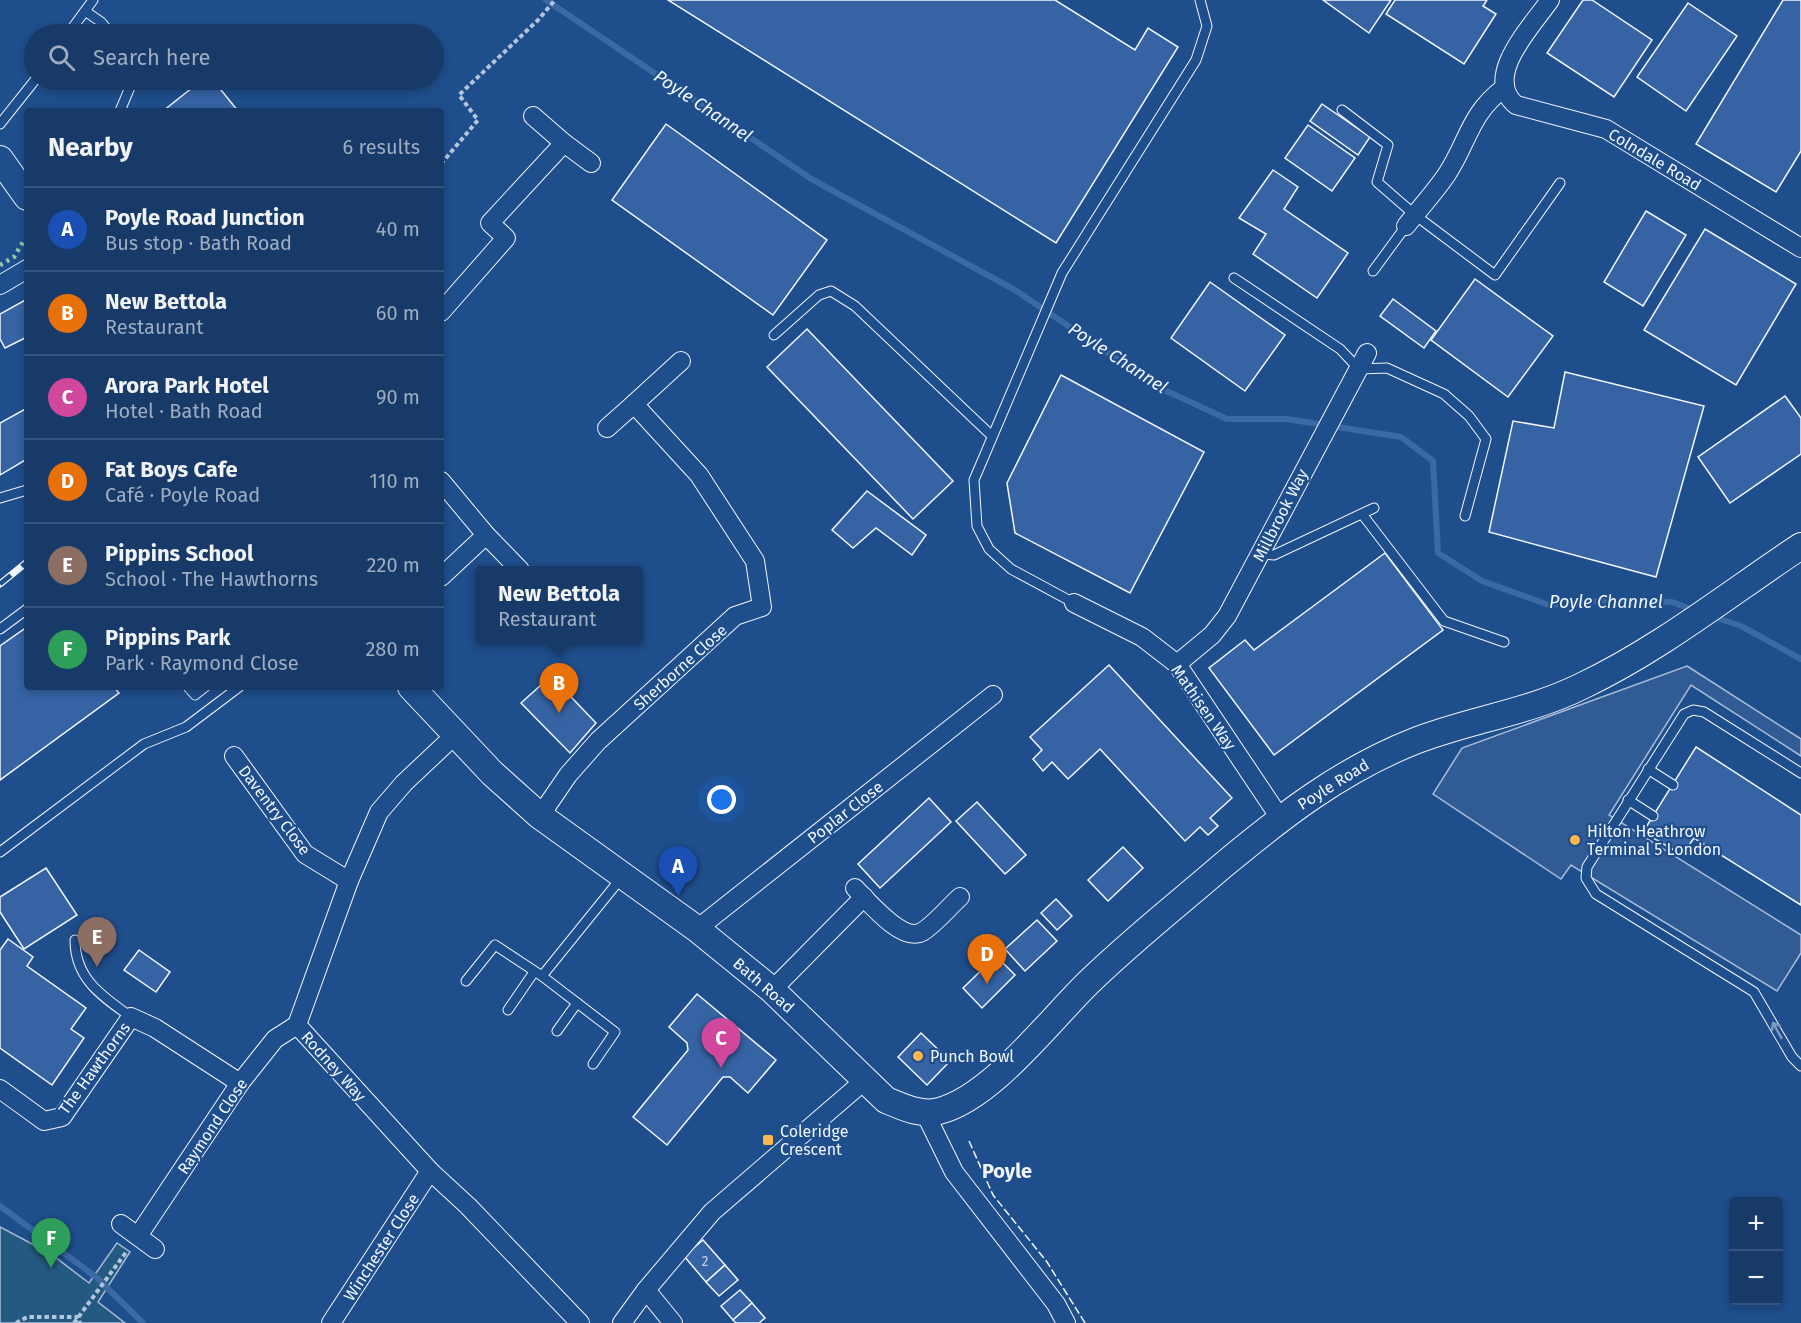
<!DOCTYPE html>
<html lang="en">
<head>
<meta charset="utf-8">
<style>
	:root { --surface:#173a69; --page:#244571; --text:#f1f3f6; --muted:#9eadc0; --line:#36547d; --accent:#bca0f2 }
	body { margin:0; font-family:"Fira Sans",sans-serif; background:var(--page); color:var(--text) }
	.controls { position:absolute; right:18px; bottom:18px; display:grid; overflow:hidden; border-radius:6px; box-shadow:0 3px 9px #0003 }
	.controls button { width:54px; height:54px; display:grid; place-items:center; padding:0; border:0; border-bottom:2px solid var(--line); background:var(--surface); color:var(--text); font:30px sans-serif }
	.you { position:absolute; left:722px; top:800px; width:21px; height:21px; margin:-15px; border:4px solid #fff; border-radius:50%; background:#1a73e8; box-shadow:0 0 0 9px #1a73e833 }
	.badge { display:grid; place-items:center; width:39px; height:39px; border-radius:50%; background:var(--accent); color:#fff; font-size:20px; font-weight:700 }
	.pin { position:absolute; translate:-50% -50px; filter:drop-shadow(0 2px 3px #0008) }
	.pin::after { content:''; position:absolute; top:32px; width:21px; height:18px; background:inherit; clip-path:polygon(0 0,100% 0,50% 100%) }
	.popup { position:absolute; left:475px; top:566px; width:168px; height:78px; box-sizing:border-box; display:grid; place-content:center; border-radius:6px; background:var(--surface); filter:drop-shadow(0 2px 4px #0005); font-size:20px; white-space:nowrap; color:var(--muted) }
	.popup b { font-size:22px; color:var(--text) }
	.popup::after { content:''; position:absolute; left:50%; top:100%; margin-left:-12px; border:12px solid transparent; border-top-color:var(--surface) }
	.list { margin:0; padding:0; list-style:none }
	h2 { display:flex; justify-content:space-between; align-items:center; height:78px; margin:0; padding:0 24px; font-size:26px }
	h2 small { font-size:20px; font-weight:400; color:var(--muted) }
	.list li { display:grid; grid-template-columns:39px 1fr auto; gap:18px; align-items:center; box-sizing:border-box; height:84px; padding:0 24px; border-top:2px solid var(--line) }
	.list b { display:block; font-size:22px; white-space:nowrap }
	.list p { margin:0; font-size:20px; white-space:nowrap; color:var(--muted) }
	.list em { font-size:20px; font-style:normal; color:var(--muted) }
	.icon { flex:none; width:33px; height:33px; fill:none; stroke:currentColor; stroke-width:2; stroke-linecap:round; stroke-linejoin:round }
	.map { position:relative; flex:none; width:1801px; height:1323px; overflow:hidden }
	.search { position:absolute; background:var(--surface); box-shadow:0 3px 9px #0003; left:24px; top:24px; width:420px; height:66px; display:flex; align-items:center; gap:15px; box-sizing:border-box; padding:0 21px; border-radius:33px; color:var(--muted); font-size:22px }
	.panel { position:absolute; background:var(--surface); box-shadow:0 3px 9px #0003; left:24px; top:108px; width:420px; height:582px; border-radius:6px }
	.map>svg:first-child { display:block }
	.green { fill:#245a82; stroke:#a8bbd7; stroke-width:1.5 }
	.parking { fill:#305b95; stroke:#a8bbd7; stroke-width:1.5 }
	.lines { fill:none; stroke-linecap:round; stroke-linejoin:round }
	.stream { stroke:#3b69a3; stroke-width:6 }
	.building { fill:#3563a3; stroke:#f2f6ff; stroke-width:1.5 }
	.lane-casing { stroke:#f2f6ff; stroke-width:11 }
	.street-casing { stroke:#f2f6ff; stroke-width:20 }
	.secondary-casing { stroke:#f2f6ff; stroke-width:28 }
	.path { stroke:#b3c4dc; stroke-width:4; stroke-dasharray:4.5 3; stroke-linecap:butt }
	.lane { stroke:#1f4e8c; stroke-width:9 }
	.street { stroke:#1f4e8c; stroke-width:18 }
	.secondary { stroke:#1f4e8c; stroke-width:26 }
	.rail-casing { stroke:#f2f6ff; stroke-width:7 }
	.rail { stroke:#1f4e8c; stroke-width:4.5; stroke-dasharray:14; stroke-linecap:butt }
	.hedge { stroke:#97c8a6; stroke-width:4.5; stroke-dasharray:3 4.5; stroke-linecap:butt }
	.fence { stroke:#f2f6ff; stroke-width:1.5; stroke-dasharray:8 3; stroke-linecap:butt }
	.oneway { stroke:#7e9ac0 }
	.poi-dot { fill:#ffb74d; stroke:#1f4e8c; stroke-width:2 }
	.labels { text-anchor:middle; stroke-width:4.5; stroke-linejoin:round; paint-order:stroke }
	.number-label { font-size:14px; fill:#c3d1e8 }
	.street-label { font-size:16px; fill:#f2f6ff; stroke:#1f4e8c }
	.poi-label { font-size:16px; fill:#f2f6ff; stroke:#1f4e8c; text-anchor:start }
	.water-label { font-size:18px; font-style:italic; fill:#f2f6ff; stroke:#1f4e8c }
	.quarter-label { font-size:20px; font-weight:bold; fill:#f2f6ff; stroke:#1f4e8c }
</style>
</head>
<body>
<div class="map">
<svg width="1801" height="1323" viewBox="0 0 1801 1323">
	<rect width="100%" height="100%" fill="#1f4e8c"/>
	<path class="green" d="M 0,1227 L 51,1254 L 89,1283 L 117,1243 L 130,1252 L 98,1302 L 125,1323 L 0,1323 Z"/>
	<path class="parking" d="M 1687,666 L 1801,739 L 1801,756 L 1691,685 L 1609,815 L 1801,935 L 1801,953 L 1777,991 L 1571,865 L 1561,879 L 1433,794 L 1462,748 Z"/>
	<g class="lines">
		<g class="stream">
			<path d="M 546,0 L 813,180 L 1015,290 L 1160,388 L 1227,419 L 1287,419 L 1401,437 L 1433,461 L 1438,553 L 1482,581 L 1549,605 L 1609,600 L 1672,602 L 1696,611"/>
			<path d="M 1711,616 L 1741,626 L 1801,659"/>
			<path d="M 0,1206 L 96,1277 L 143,1323"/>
		</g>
	</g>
	<g class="building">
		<path d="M 668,0 L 1055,0 L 1135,50 L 1148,28 L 1178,47 L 1056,243 Z"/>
		<path d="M 1323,0 L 1391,0 L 1369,33 Z"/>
		<path d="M 1395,0 L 1487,0 L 1483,6 L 1496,14 L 1464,64 L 1386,14 Z"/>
		<path d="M 1583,0 L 1592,0 L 1652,40 L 1614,97 L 1547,53 Z"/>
		<path d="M 1783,0 L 1801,0 L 1801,151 L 1776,192 L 1696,144 Z"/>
		<path d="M 1688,3 L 1737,36 L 1686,111 L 1637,77 Z"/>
		<path d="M 202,80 L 213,80 L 238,111 L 163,111 Z"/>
		<path d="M 1322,104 L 1370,137 L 1358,155 L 1310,121 Z"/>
		<path d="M 666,124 L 827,240 L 773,315 L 612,200 Z"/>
		<path d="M 1308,125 L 1355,158 L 1332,191 L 1285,158 Z"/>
		<path d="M 1273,170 L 1298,187 L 1284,209 L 1348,253 L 1317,298 L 1253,254 L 1266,234 L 1239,218 Z"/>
		<path d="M 1646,211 L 1686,235 L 1643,306 L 1604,282 Z"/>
		<path d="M 1705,229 L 1796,284 L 1736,385 L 1644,330 Z"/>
		<path d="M 1475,279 L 1553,336 L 1508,397 L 1431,340 Z"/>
		<path d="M 1210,282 L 1285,335 L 1245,391 L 1171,338 Z"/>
		<path d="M 27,299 L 27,337 L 5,348 L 0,339 L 0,314 Z"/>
		<path d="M 1393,299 L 1436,331 L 1424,348 L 1380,316 Z"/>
		<path d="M 807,329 L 953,481 L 913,519 L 767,367 Z"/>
		<path d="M 1565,372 L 1704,406 L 1656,577 L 1489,532 L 1513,421 L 1554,428 Z"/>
		<path d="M 1061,375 L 1204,452 L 1130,593 L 1015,533 L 1007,483 Z"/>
		<path d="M 1785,396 L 1801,418 L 1801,454 L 1730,503 L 1698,457 Z"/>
		<path d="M 27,408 L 27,459 L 0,475 L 0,423 Z"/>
		<path d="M 867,491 L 926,535 L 912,555 L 876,528 L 853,548 L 832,530 Z"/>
		<path d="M 1385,553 L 1443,630 L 1274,755 L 1209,668 L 1245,640 L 1254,650 Z"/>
		<path d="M 27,627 L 27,687 L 114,687 L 119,693 L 0,780 L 0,646 Z"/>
		<path d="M 1109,665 L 1232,798 L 1210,818 L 1218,826 L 1208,835 L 1200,827 L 1185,841 L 1100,749 L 1068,779 L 1052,762 L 1043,771 L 1033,759 L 1042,750 L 1030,737 Z"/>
		<path d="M 551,676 L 596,723 L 570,753 L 521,703 Z"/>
		<path d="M 1696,747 L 1801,815 L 1801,905 L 1694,838 L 1682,855 L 1643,832 Z"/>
		<path d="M 929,798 L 951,822 L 880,888 L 858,864 Z"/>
		<path d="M 977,802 L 1026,855 L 1005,874 L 956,821 Z"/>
		<path d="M 1123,847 L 1143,868 L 1108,901 L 1088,880 Z"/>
		<path d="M 46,868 L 77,915 L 24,949 L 0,912 L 0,897 Z"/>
		<path d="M 1056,899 L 1072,916 L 1057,930 L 1041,913 Z"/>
		<path d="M 1037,920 L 1057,941 L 1025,971 L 1005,949 Z"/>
		<path d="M 8,939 L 33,957 L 27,966 L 86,1008 L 71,1029 L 84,1038 L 52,1085 L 0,1048 L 0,950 Z"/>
		<path d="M 139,950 L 170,972 L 156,992 L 124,970 Z"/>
		<path d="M 996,956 L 1015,975 L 982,1008 L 963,988 Z"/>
		<path d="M 697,994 L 776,1060 L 748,1093 L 730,1077 L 723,1077 L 667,1145 L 633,1117 L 688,1050 L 687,1043 L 669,1027 Z"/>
		<path d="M 921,1033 L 950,1061 L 927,1085 L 898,1057 Z"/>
		<path d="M 703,1240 L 725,1265 L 706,1282 L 684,1256 Z"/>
		<path d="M 725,1265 L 738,1280 L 719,1296 L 706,1282 Z"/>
		<path d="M 740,1290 L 752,1303 L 733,1320 L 721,1306 Z"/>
		<path d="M 752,1303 L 765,1318 L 759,1323 L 736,1323 L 733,1320 Z"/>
	</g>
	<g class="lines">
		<g class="lane-casing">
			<g id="lane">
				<path d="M 85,11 L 101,22 L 111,34"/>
				<path d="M 68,34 L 93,0"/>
				<path d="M 1342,110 L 1388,145 L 1377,182 L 1415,215 L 1495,275 L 1560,183"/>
				<path d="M 120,111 L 133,80"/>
				<path d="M 0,124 L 35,80"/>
				<path d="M 1373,271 L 1406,226"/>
				<path d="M 1234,278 L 1340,349 L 1359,369 L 1387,368 L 1444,394 L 1469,416 L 1486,439 L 1465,516"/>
				<path d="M 774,335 L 819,295 L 831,291 L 855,306 L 992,436"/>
				<path d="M 0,498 L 27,490"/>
				<path d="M 1362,514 L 1444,621 L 1504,642"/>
				<path d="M 1260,554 L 1274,555 L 1374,508"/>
				<path d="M 1074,603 L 1011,569 L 989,549 L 977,526 L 974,480 L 1062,273 L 1196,60 L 1207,26 L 1200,0"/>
				<path d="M 0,629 L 27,609"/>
				<path d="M 188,687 L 195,695 L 205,687"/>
				<path d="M 1648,769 L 1673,785"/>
				<path d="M 1801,773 L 1704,712 L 1693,710 L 1684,714 L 1587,867 L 1586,878 L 1596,894 L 1754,992 L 1792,1057 L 1801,1066"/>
				<path d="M 1628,800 L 1653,816"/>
				<path d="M 0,852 L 144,744 L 186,727 L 239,687"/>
				<path d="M 75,940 C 75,979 102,996 131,1017"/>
				<path d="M 466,981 L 495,945 L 542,976"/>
				<path d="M 508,1010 L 534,972"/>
				<path d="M 557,1031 L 577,1003"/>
				<path d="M 593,1064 L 615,1032 L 542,976 L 622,877"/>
			</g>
		</g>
		<g class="street-casing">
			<g id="street">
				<path d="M 1550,0 C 1532,26 1482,77 1516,105 L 1606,129 L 1801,248"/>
				<path d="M 533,116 L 564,143"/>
				<path d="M 1406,226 C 1419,209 1435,192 1447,174 C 1468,142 1470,113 1504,88"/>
				<path d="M 0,285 L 27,269"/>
				<path d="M 441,312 L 506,238 L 490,223 L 564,143 L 591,163"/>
				<path d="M 607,428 L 634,404"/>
				<path d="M 441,481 L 486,535 L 441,577"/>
				<path d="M 486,535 L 520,570"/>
				<path d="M 1074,603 L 1142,637 L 1177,664 L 1280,818"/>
				<path d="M 1177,664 L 1212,635 L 1227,616 L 1367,353"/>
				<path d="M 455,735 L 404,783 L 379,812 L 349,881 L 297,1025 L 430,1171 L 468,1206 L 580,1323"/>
				<path d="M 234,756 L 305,854 L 349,881"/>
				<path d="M 540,816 L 568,775 L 598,741 L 735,616 L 762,607 L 755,561 L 699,475 L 634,404 L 681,361"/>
				<path d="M 855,888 C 868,901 902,943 922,932 C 935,924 948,908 960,897"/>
				<path d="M 697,929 L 993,695"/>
				<path d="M 772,990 L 864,897"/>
				<path d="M 0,1089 L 44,1121 L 62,1117 L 131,1017 L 155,1028 L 240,1083"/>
				<path d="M 925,1113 L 954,1172 L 1056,1304 L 1066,1323"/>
				<path d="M 121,1224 L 155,1249"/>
				<path d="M 138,1236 L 240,1083 L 275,1039 L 297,1025"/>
				<path d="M 646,1290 L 673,1323"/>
				<path d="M 331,1323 L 430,1171"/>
				<path d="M 622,1323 L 646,1290 L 712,1212 L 864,1081"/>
			</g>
		</g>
		<g class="secondary-casing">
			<g id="secondary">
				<path d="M 0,159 L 27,197"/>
				<path d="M 411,687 L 492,773 L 540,816 L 697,929 L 772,990 L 886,1100 C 903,1107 921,1116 939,1111 C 991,1098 1049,1021 1088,983 C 1130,942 1177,905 1221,867 C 1281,817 1341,770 1415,741 C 1469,720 1530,712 1582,686 C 1660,649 1730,593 1801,546"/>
			</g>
		</g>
		<g class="path">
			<path d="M 441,164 L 478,120 L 459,95 L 538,20 L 555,0"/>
			<path d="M 16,1323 L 27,1317 L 78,1317 L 80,1323"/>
			<path d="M 74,1323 L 127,1251"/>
		</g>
		<use href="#lane" class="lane"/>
		<use href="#street" class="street"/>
		<use href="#secondary" class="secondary"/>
		<g class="rail-casing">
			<path id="rail" d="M 0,584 L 27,562"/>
		</g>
		<use href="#rail" class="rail"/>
		<path class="hedge" d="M 0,265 L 14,257 L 23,242"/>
		<path class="fence" d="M 969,1141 L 993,1195 L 1047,1262 L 1085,1323"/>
	</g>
	<defs><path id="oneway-shaft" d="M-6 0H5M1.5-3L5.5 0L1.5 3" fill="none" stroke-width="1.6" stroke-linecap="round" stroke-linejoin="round" transform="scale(1.5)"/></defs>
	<use class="oneway" href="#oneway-shaft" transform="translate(1777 1030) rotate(-119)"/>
	<g class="poi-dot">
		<circle cx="1575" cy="840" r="6"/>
		<circle cx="918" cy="1056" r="6"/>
		<rect x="762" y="1134" width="12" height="12" rx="3"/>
	</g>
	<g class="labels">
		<g class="number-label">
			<text x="705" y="1266">2</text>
		</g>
		<g class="street-label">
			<text transform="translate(1655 159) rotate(31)" y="6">Colndale Road</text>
			<text transform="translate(1280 515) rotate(-63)" y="6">Millbrook Way</text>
			<text transform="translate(680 667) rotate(-42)" y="6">Sherborne Close</text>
			<text transform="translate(1204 707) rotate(55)" y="6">Mathisen Way</text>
			<text transform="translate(1333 784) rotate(-32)" y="6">Poyle Road</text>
			<text transform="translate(275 810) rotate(53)" y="6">Daventry Close</text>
			<text transform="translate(845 812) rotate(-38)" y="6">Poplar Close</text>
			<text transform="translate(764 985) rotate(41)" y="6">Bath Road</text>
			<text transform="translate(334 1066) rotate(48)" y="6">Rodney Way</text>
			<text transform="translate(94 1068) rotate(-54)" y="6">The Hawthorns</text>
			<text transform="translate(212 1126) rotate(-56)" y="6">Raymond Close</text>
			<text transform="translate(381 1247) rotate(-57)" y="6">Winchester Close</text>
		</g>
		<g class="poi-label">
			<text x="1587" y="837">Hilton Heathrow<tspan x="1587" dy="18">Terminal 5 London</tspan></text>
			<text x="930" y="1062">Punch Bowl</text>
			<text x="780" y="1137">Coleridge<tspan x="780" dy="18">Crescent</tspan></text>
		</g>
		<g class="water-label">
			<text transform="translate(703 106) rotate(34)" y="6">Poyle Channel</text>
			<text transform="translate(1118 358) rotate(33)" y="6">Poyle Channel</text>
			<text x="1606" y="608">Poyle Channel</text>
		</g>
		<g class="quarter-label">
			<text x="1007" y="1178">Poyle</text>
		</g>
	</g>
</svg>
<div class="controls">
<button>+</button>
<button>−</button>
</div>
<div class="you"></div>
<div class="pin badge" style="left:678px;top:896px;background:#1a4fb4">A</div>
<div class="pin badge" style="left:559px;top:713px;background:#e8710a">B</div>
<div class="popup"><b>New Bettola</b>Restaurant</div>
<div class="pin badge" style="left:721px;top:1068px;background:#d1479c">C</div>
<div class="pin badge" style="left:987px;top:984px;background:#e8710a">D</div>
<div class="pin badge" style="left:97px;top:967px;background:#8d6e63">E</div>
<div class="pin badge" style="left:51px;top:1268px;background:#2e9e5b">F</div>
<div class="search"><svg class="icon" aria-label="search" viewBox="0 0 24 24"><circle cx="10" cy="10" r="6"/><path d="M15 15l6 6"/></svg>Search here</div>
<section class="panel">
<h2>Nearby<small>6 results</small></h2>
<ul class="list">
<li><span class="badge" style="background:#1a4fb4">A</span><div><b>Poyle Road Junction</b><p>Bus stop · Bath Road</p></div><em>40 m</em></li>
<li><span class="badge" style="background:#e8710a">B</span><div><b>New Bettola</b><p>Restaurant</p></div><em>60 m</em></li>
<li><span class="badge" style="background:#d1479c">C</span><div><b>Arora Park Hotel</b><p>Hotel · Bath Road</p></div><em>90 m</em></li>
<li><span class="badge" style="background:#e8710a">D</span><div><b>Fat Boys Cafe</b><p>Café · Poyle Road</p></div><em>110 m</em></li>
<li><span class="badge" style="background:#8d6e63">E</span><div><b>Pippins School</b><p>School · The Hawthorns</p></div><em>220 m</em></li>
<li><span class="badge" style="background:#2e9e5b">F</span><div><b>Pippins Park</b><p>Park · Raymond Close</p></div><em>280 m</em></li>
</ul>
</section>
</div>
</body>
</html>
